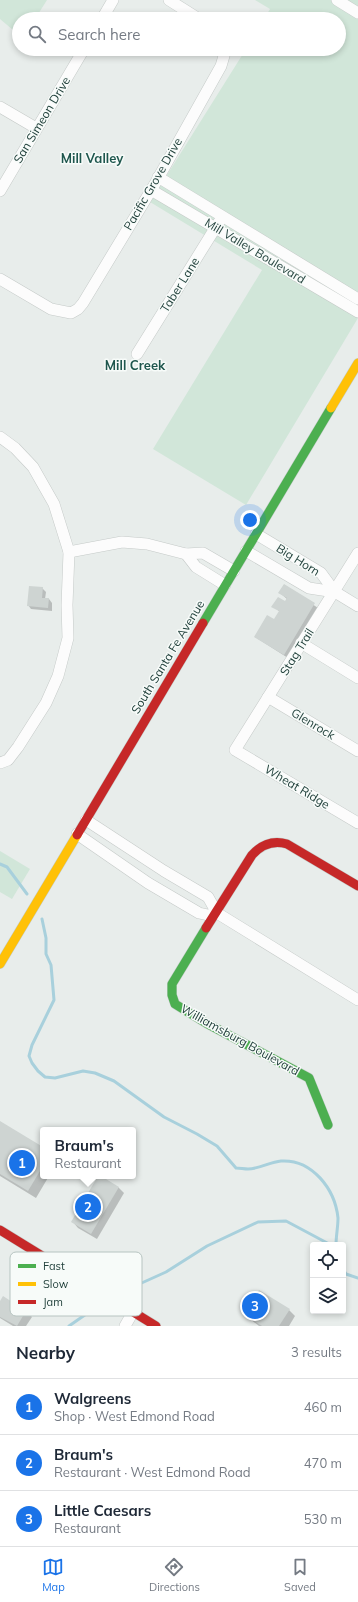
<!DOCTYPE html>
<html lang="en">
<head>
<meta charset="utf-8">
<style>
	:root { --surface:#fff; --page:#f6f6f7; --text:#1f2937; --muted:#747a83; --line:#e0e1e3; --accent:#1a73e8 }
	body { margin:0; font-family:Mulish,sans-serif; background:var(--page); color:var(--text) }
	.controls { position:absolute; right:12px; bottom:12px; display:grid; overflow:hidden; border-radius:4px; box-shadow:0 2px 6px #0003 }
	.controls button { width:36px; height:36px; display:grid; place-items:center; padding:0; border:0; border-bottom:1px solid var(--line); background:var(--surface); color:var(--text); font:20px sans-serif }
	.you { position:absolute; left:250px; top:520px; width:14px; height:14px; margin:-10px; border:3px solid #fff; border-radius:50%; background:#1a73e8; box-shadow:0 0 0 6px #1a73e833 }
	.badge { display:grid; place-items:center; width:26px; height:26px; border-radius:50%; background:var(--accent); color:#fff; font-size:13px; font-weight:700 }
	.pin { position:absolute; translate:-50% -50%; border:2px solid #fff; box-shadow:0 1px 4px #0006 }
	.popup { position:absolute; left:40px; top:1127px; width:96px; height:52px; box-sizing:border-box; display:grid; place-content:center; border-radius:4px; background:var(--surface); filter:drop-shadow(0 1px 3px #0005); font-size:13px; white-space:nowrap; color:var(--muted) }
	.popup b { font-size:15px; color:var(--text) }
	.popup::after { content:''; position:absolute; left:50%; top:100%; margin-left:-8px; border:8px solid transparent; border-top-color:var(--surface) }
	.list { margin:0; padding:0; list-style:none }
	h2 { display:flex; justify-content:space-between; align-items:center; height:52px; margin:0; padding:0 16px; font-size:17px }
	h2 small { font-size:13px; font-weight:400; color:var(--muted) }
	.list li { display:grid; grid-template-columns:26px 1fr auto; gap:12px; align-items:center; box-sizing:border-box; height:56px; padding:0 16px; border-top:1px solid var(--line) }
	.list b { display:block; font-size:15px; white-space:nowrap }
	.list p { margin:0; font-size:13px; white-space:nowrap; color:var(--muted) }
	.list em { font-size:13px; font-style:normal; color:var(--muted) }
	.icon { flex:none; width:22px; height:22px; fill:none; stroke:currentColor; stroke-width:2; stroke-linecap:round; stroke-linejoin:round }
	.map { position:relative; flex:none; width:358px; height:1326px; overflow:hidden }
	.search { position:absolute; background:var(--surface); box-shadow:0 2px 6px #0003; left:12px; right:12px; top:12px; height:44px; display:flex; align-items:center; gap:10px; box-sizing:border-box; padding:0 14px; border-radius:22px; color:var(--muted); font-size:15px }
	.sheet { height:220px; background:var(--surface) }
	nav { display:flex; justify-content:space-around; align-items:center; box-sizing:border-box; height:56px; border-top:1px solid var(--line); background:var(--surface); font-size:11px; color:var(--muted) }
	nav a { display:grid; justify-items:center; gap:2px }
	nav .on { color:var(--accent) }
	.map>svg:first-child { display:block }
	.green { fill:#d1e6d9 }
	.shadow { fill:#0003 }
	.lines { fill:none; stroke-linecap:round; stroke-linejoin:round }
	.stream { stroke:#a8d0dc; stroke-width:3 }
	.building { fill:#ced4d2 }
	.street-casing { stroke:#c5cac8; stroke-width:12 }
	.fast-casing { stroke:#c3cbc8; stroke-width:10 }
	.slow-casing { stroke:#c3cbc8; stroke-width:10 }
	.jam-casing { stroke:#c3cbc8; stroke-width:10 }
	.street { stroke:#fcfcfc; stroke-width:11 }
	.fast { stroke:#4caf50; stroke-width:9 }
	.slow { stroke:#ffc107; stroke-width:9 }
	.jam { stroke:#c62828; stroke-width:9 }
	.labels { text-anchor:middle; stroke-width:3; stroke-linejoin:round; paint-order:stroke }
	.street-label { font-size:12px; fill:#23423d; stroke:#f7fbf9 }
	.neighbourhood-label { font-size:13px; font-weight:bold; fill:#1e564d; stroke:#f7fbf9 }
	.key { fill:#f7fbf9; stroke:#b7c4c1; stroke-width:1 }
	.key-label { font-size:11px; fill:#23423d }
</style>
</head>
<body>
<div class="map">
<svg width="358" height="1326" viewBox="0 0 358 1326">
	<rect width="100%" height="100%" fill="#e8edeb"/>
	<g class="green">
		<path d="M 0,0 L 47,0 L 35,19 L 19,19 L 19,35 L 0,19 Z"/>
		<path d="M 255,0 L 358,0 L 358,318 L 246,505 L 153,449 L 262,270 L 150,202 L 246,49 L 339,49 L 339,19 L 264,19 L 270,9 Z"/>
		<path d="M 0,851 L 30,869 L 12,899 L 0,892 Z"/>
	</g>
	<g class="shadow">
		<path d="M 284,585 L 318,608 L 288,658 L 255,637 L 275,621 L 280,612 L 273,606 L 285,603 L 287,599 L 280,593 Z"/>
		<path d="M 42,588 L 46,592 L 45,599 L 49,599 L 52,603 L 52,611 L 31,609 L 28,605 Z"/>
		<path d="M 0,1122 L 43,1148 L 43,1176 L 49,1176 L 36,1198 L 0,1176 Z"/>
		<path d="M 118,1187 L 124,1193 L 97,1239 L 78,1228 L 73,1222 Z"/>
		<path d="M 0,1303 L 26,1311 L 32,1317 L 26,1326 L 13,1326 L 0,1318 Z"/>
		<path d="M 289,1310 L 295,1316 L 289,1326 L 259,1326 L 245,1315 Z"/>
	</g>
	<g class="lines">
		<g class="stream">
			<path d="M 0,864 L 7,867 L 27,894"/>
			<path d="M 42,919 L 46,938 L 46,954 L 51,965 L 54,1000 L 32,1045 L 29,1056 L 32,1063 L 38,1071 L 45,1077 L 55,1078 L 83,1071 L 95,1073 L 114,1081 L 164,1117 L 197,1134 L 217,1146 L 236,1168 C 240,1168 244,1169 248,1169 C 259,1169 270,1162 281,1161 C 312,1159 335,1189 338,1218 C 338,1227 336,1236 336,1245"/>
			<path d="M 343,1269 L 346,1274 L 358,1278"/>
			<path d="M 115,1295 L 166,1272 L 207,1246 L 258,1222 L 286,1221 L 331,1245"/>
			<path d="M 69,1326 L 105,1301"/>
		</g>
	</g>
	<g class="building">
		<path d="M 284,584 L 315,603 L 284,655 L 254,637 L 267,615 L 274,619 L 279,611 L 271,607 L 278,597 L 285,601 L 287,598 L 278,593 Z"/>
		<path d="M 29,586 L 43,587 L 42,598 L 49,598 L 48,608 L 27,606 Z"/>
		<path d="M 0,1121 L 43,1147 L 43,1166 L 28,1191 L 0,1174 Z"/>
		<path d="M 98,1176 L 101,1176 L 119,1187 L 91,1234 L 71,1222 Z"/>
		<path d="M 259,1290 L 290,1309 L 279,1326 L 262,1326 L 244,1315 Z"/>
		<path d="M 3,1296 L 26,1311 L 17,1326 L 0,1317 L 0,1301 Z"/>
	</g>
	<g class="lines">
		<g class="street-casing">
			<g id="street">
				<path d="M 169,0 L 199,19"/>
				<path d="M 337,0 L 358,13"/>
				<path d="M 102,19 L 113,0"/>
				<path d="M 0,107 L 36,128"/>
				<path d="M 158,177 L 358,299"/>
				<path d="M 151,190 L 358,312"/>
				<path d="M 0,191 L 84,49"/>
				<path d="M 0,279 L 51,309 L 71,313 L 78,309 L 83,303 L 156,182 L 221,66 L 226,49"/>
				<path d="M 137,354 L 219,222"/>
				<path d="M 0,437 L 15,448 L 33,467 L 54,504 L 69,552 L 67,605 L 68,638 L 58,676 L 46,703 L 18,747 L 8,760 L 0,763"/>
				<path d="M 256,534 L 321,573 L 335,592"/>
				<path d="M 246,551 L 309,588 L 335,592 L 358,606"/>
				<path d="M 69,552 L 122,542 L 147,544 L 186,554 L 203,553 L 234,571"/>
				<path d="M 358,553 L 235,750 L 358,823"/>
				<path d="M 186,554 L 196,567 L 225,585"/>
				<path d="M 301,643 L 358,678"/>
				<path d="M 268,697 L 358,751"/>
				<path d="M 86,820 L 164,871 L 208,897 L 217,913 L 358,1000"/>
				<path d="M 77,834 L 148,883 L 199,913 L 208,915 L 217,913"/>
				<path d="M 125,1326 L 133,1312"/>
			</g>
		</g>
		<g class="fast-casing">
			<g id="fast">
				<path d="M 203,623 L 331,408"/>
				<path d="M 206,928 L 172,984 L 172,995 L 175,1004 L 206,1023 L 309,1078 L 328,1125"/>
			</g>
		</g>
		<g class="slow-casing">
			<g id="slow">
				<path d="M 331,408 L 358,363"/>
				<path d="M 0,964 L 77,835"/>
			</g>
		</g>
		<g class="jam-casing">
			<g id="jam">
				<path d="M 77,835 L 203,623"/>
				<path d="M 206,928 L 252,855 C 262,844 273,840 287,844 L 358,886"/>
				<path d="M 0,1230 L 156,1326"/>
			</g>
		</g>
		<use href="#street" class="street"/>
		<use href="#fast" class="fast"/>
		<use href="#slow" class="slow"/>
		<use href="#jam" class="jam"/>
	</g>
	<g class="labels">
		<g class="street-label">
			<text transform="translate(42 120) rotate(-59)" y="4">San Simeon Drive</text>
			<text transform="translate(153 184) rotate(-60)" y="4">Pacific Grove Drive</text>
			<text transform="translate(255 251) rotate(31)" y="4">Mill Valley Boulevard</text>
			<text transform="translate(180 285) rotate(-58)" y="4">Taber Lane</text>
			<text transform="translate(298 560) rotate(32)" y="4">Big Horn</text>
			<text transform="translate(297 652) rotate(-58)" y="4">Stag Trail</text>
			<text transform="translate(168 657) rotate(-59)" y="4">South Santa Fe Avenue</text>
			<text transform="translate(313 724) rotate(31)" y="4">Glenrock</text>
			<text transform="translate(297 787) rotate(31)" y="4">Wheat Ridge</text>
			<text transform="translate(240 1040) rotate(29)" y="4">Williamsburg Boulevard</text>
		</g>
		<g class="neighbourhood-label">
			<text x="92" y="163">Mill Valley</text>
			<text x="135" y="370">Mill Creek</text>
		</g>
	</g>
	<rect x="10" y="1252" width="132" height="64" rx="6" class="key"/>
	<rect x="18" y="1264" width="18" height="4" fill="#4caf50"/>
	<rect x="18" y="1282" width="18" height="4" fill="#ffc107"/>
	<rect x="18" y="1300" width="18" height="4" fill="#c62828"/>
	<g class="key-label">
		<text x="43" y="1270">Fast</text>
		<text x="43" y="1288">Slow</text>
		<text x="43" y="1306">Jam</text>
	</g>
</svg>
<div class="controls">
<button><svg class="icon" aria-label="locate" viewBox="0 0 24 24"><circle cx="12" cy="12" r="6"/><path d="M12 2v4M12 18v4M2 12h4M18 12h4"/></svg></button>
<button><svg class="icon" aria-label="layers" viewBox="0 0 24 24"><path d="M12 4l9 5-9 5-9-5zM3 14l9 5 9-5"/></svg></button>
</div>
<div class="you"></div>
<div class="pin badge" style="left:22px;top:1163px">1</div>
<div class="pin badge" style="left:88px;top:1207px">2</div>
<div class="popup"><b>Braum's</b>Restaurant</div>
<div class="pin badge" style="left:255px;top:1306px">3</div>
<div class="search"><svg class="icon" aria-label="search" viewBox="0 0 24 24"><circle cx="10" cy="10" r="6"/><path d="M15 15l6 6"/></svg>Search here</div>
</div>
<section class="sheet">
<h2>Nearby<small>3 results</small></h2>
<ul class="list">
<li><span class="badge">1</span><div><b>Walgreens</b><p>Shop · West Edmond Road</p></div><em>460 m</em></li>
<li><span class="badge">2</span><div><b>Braum's</b><p>Restaurant · West Edmond Road</p></div><em>470 m</em></li>
<li><span class="badge">3</span><div><b>Little Caesars</b><p>Restaurant</p></div><em>530 m</em></li>
</ul>
</section>
<nav>
<a class="on"><svg class="icon" aria-label="map" viewBox="0 0 24 24"><path d="M3 6l6-2 6 2 6-2v14l-6 2-6-2-6 2zM9 4v14M15 6v14"/></svg>Map</a>
<a><svg class="icon" aria-label="directions" viewBox="0 0 24 24"><path d="M12 3l9 9-9 9-9-9zM9 14v-3h6M13 9l2 2-2 2"/></svg>Directions</a>
<a><svg class="icon" aria-label="saved" viewBox="0 0 24 24"><path d="M7 4h10v16l-5-4-5 4z"/></svg>Saved</a>
</nav>
</body>
</html>
